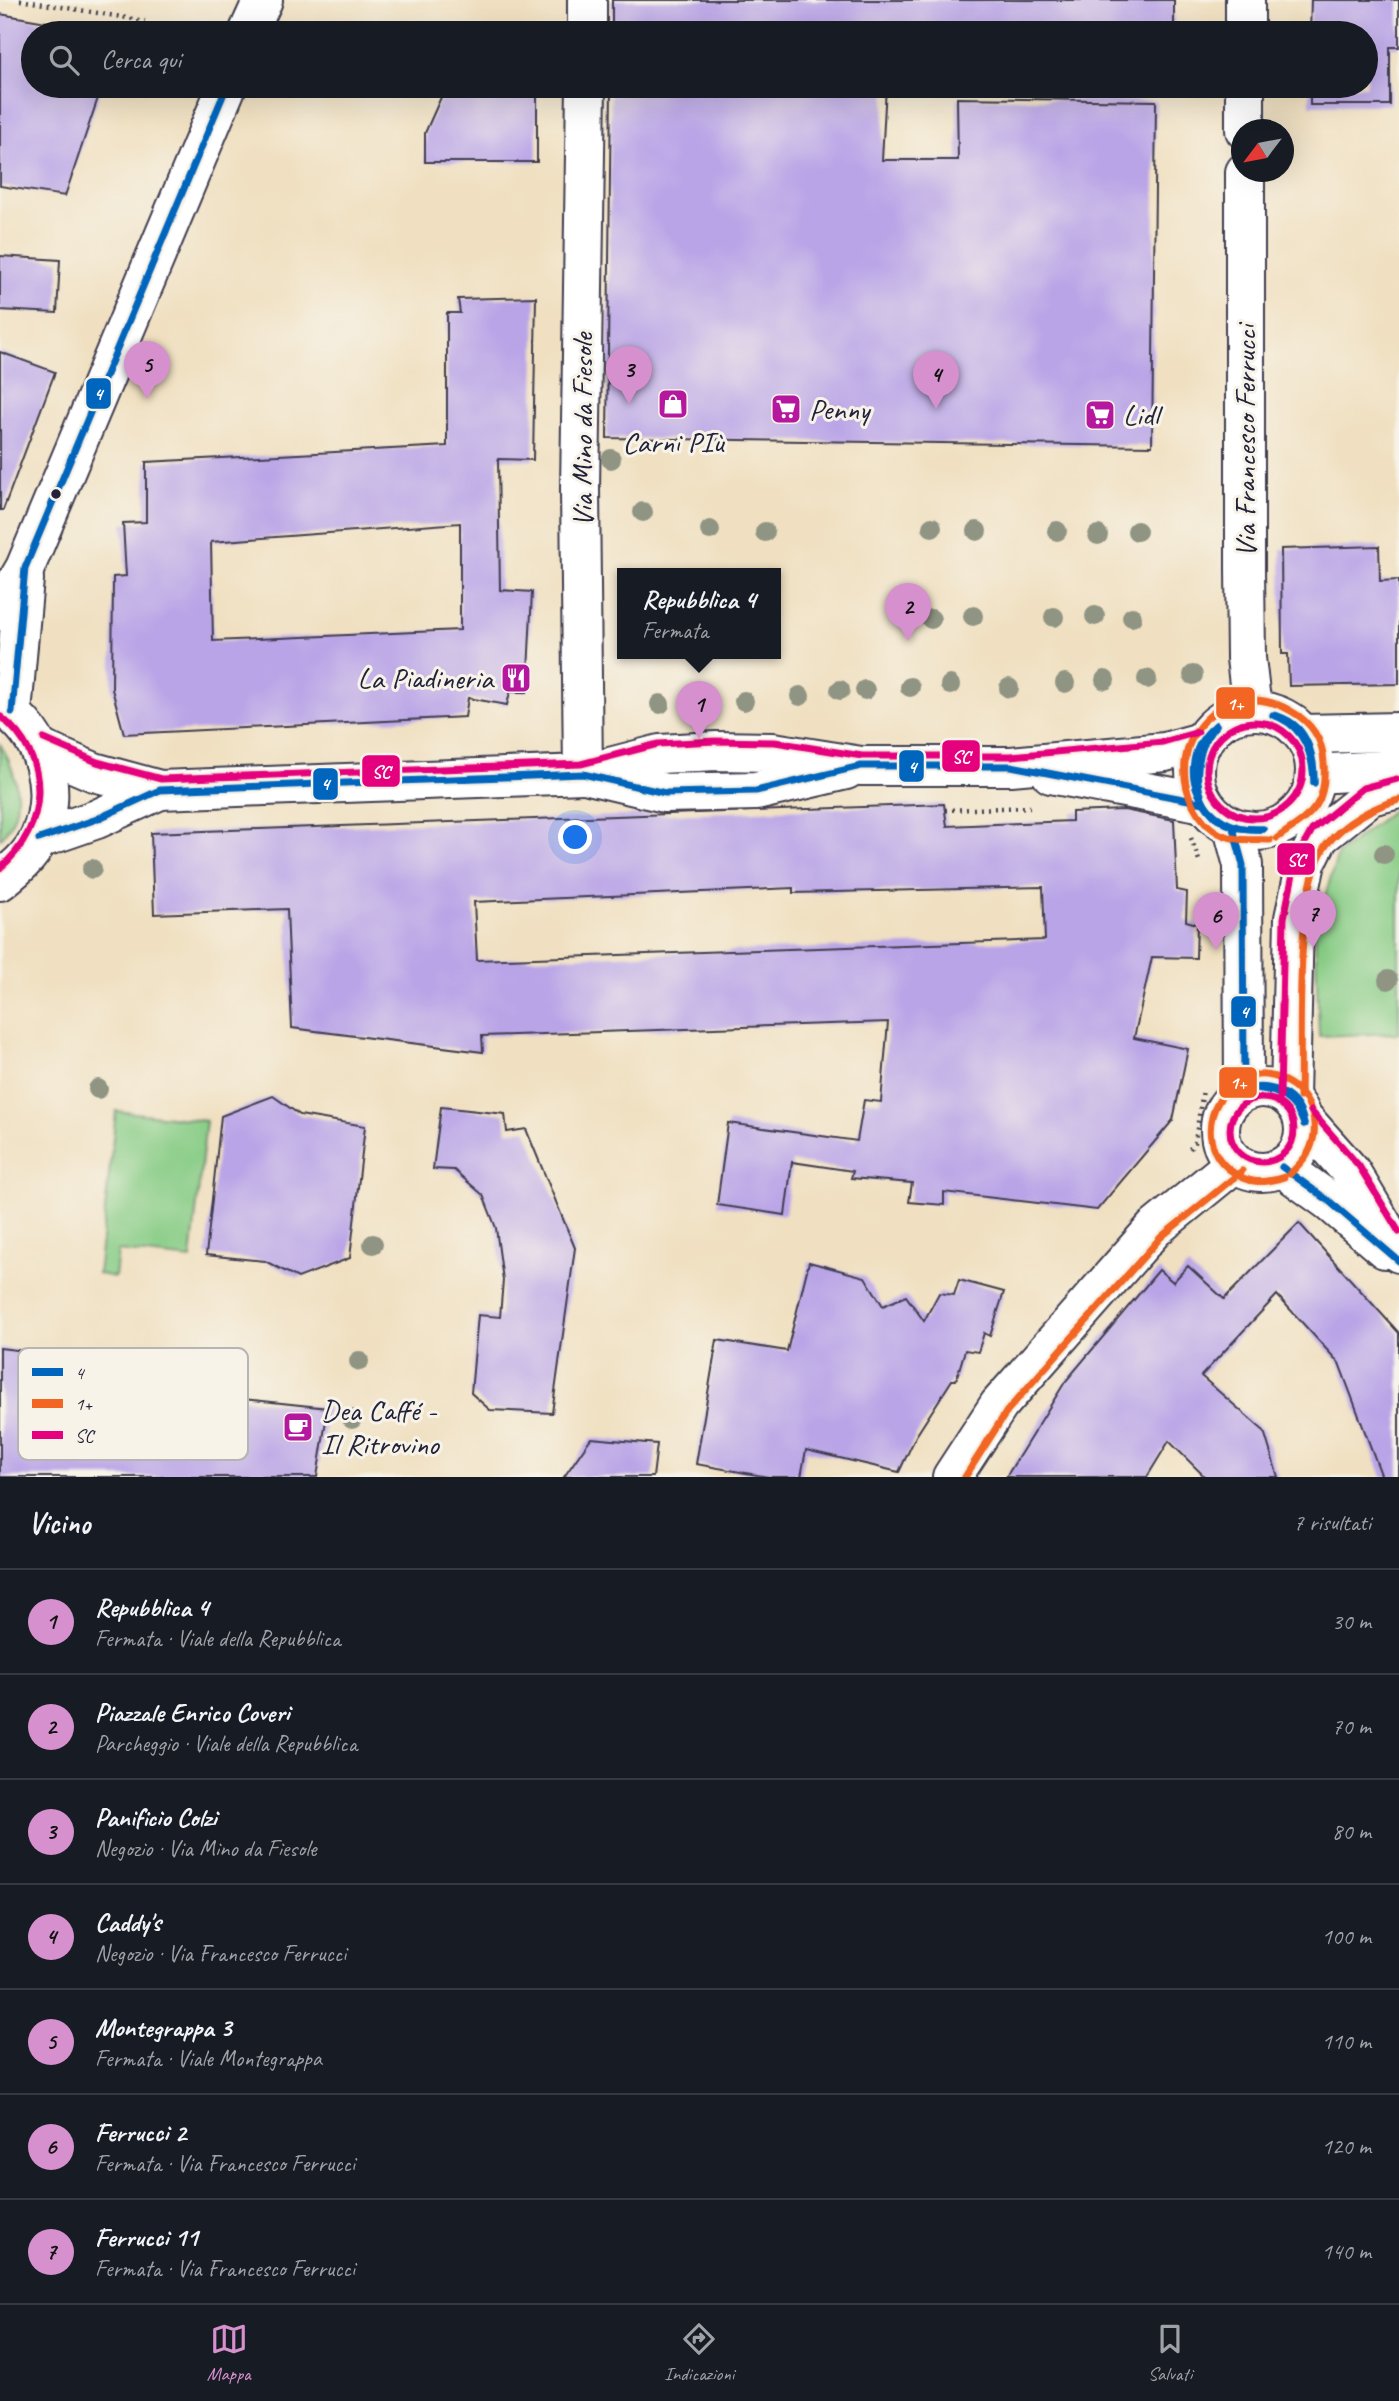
<!DOCTYPE html>
<html lang="it">
<head>
<meta charset="utf-8">
<style>
	:root { --surface:#171b24; --page:#20242c; --text:#f1f3f6; --muted:#9ea1a6; --line:#363941; --accent:#d690ce }
	body { margin:0; font-family:Caveat,sans-serif; background:var(--page); color:var(--text) }
	.compass { position:absolute; left:1231px; top:119px; width:63px; height:63px; border-radius:50%; background:var(--surface); box-shadow:0 7px 28px #0002; rotate:238deg }
	.you { position:absolute; left:576px; top:838px; width:24px; height:24px; margin:-18px; border:5px solid #fff; border-radius:50%; background:#1a73e8; box-shadow:0 0 0 10px #1a73e833 }
	.badge { display:grid; place-items:center; width:46px; height:46px; border-radius:50%; background:var(--accent); color:#111; font-size:23px; font-weight:700 }
	.pin { position:absolute; translate:-50% -58px; filter:drop-shadow(0 2px 4px #0008) }
	.pin::after { content:''; position:absolute; top:37px; width:24px; height:21px; background:inherit; clip-path:polygon(0 0,100% 0,50% 100%) }
	.popup { position:absolute; left:617px; top:568px; width:164px; height:91px; box-sizing:border-box; display:grid; place-content:center; border-radius:0px; background:var(--surface); filter:drop-shadow(0 2px 5px #0005); font-size:23px; white-space:nowrap; color:var(--muted) }
	.popup b { font-size:26px; color:var(--text) }
	.popup::after { content:''; position:absolute; left:50%; top:100%; margin-left:-14px; border:14px solid transparent; border-top-color:var(--surface) }
	.list { margin:0; padding:0; list-style:none }
	h2 { display:flex; justify-content:space-between; align-items:center; height:91px; margin:0; padding:0 28px; font-size:30px }
	h2 small { font-size:23px; font-weight:400; color:var(--muted) }
	.list li { display:grid; grid-template-columns:46px 1fr auto; gap:21px; align-items:center; box-sizing:border-box; height:105px; padding:0 28px; border-top:2px solid var(--line) }
	.list b { display:block; font-size:26px; white-space:nowrap }
	.list p { margin:0; font-size:23px; white-space:nowrap; color:var(--muted) }
	.list em { font-size:23px; font-style:normal; color:var(--muted) }
	.icon { flex:none; width:38px; height:38px; fill:none; stroke:currentColor; stroke-width:2; stroke-linecap:round; stroke-linejoin:round }
	.map { position:relative; flex:none; width:1399px; height:1477px; overflow:hidden }
	.search { position:absolute; background:var(--surface); box-shadow:0 7px 28px #0002; left:21px; right:21px; top:21px; height:77px; display:flex; align-items:center; gap:18px; box-sizing:border-box; padding:0 24px; border-radius:38px; color:var(--muted); font-size:26px }
	.sheet { height:826px; background:var(--surface) }
	nav { display:flex; justify-content:space-around; align-items:center; box-sizing:border-box; height:98px; border-top:2px solid var(--line); background:var(--surface); font-size:19px; color:var(--muted) }
	nav a { display:grid; justify-items:center; gap:4px }
	nav .on { color:var(--accent) }
	.map>svg:first-child { display:block }
	.green { fill:#87cc85; stroke:#547760; stroke-width:2 }
	.building { fill:#b9a4e7; fill-rule:evenodd }
	.lines { fill:none; stroke-linecap:round; stroke-linejoin:round }
	.minor-casing { stroke:#413e4f; stroke-width:42 }
	.tertiary-casing { stroke:#413e4f; stroke-width:42 }
	.secondary-casing { stroke:#413e4f; stroke-width:42 }
	.path { stroke:#413e4f; stroke-width:4.5; stroke-dasharray:2 5; stroke-linecap:butt }
	.minor { stroke:#fff; stroke-width:38 }
	.tertiary { stroke:#fff; stroke-width:38 }
	.secondary { stroke:#fff; stroke-width:38 }
	.bus-1-casing { stroke:#f7f3e8; stroke-width:12 }
	.bus-2-casing { stroke:#f7f3e8; stroke-width:12 }
	.bus-3-casing { stroke:#f7f3e8; stroke-width:12 }
	.bus-1 { stroke:#0065bd; stroke-width:7 }
	.bus-2 { stroke:#f26522; stroke-width:7 }
	.bus-3 { stroke:#e5007d; stroke-width:7 }
	.tree { fill:#8f9483 }
	.bus-dot { fill:#22223b; stroke:#f7f3e8; stroke-width:2.5 }
	.labels { text-anchor:middle; stroke-width:6; stroke-linejoin:round; paint-order:stroke }
	.poi-label { font-size:30px; fill:#22223b; stroke:#f7f3e8; text-anchor:start }
	.street-label { font-size:30px; fill:#22223b; stroke:#f7f3e8 }
	.key { fill:#f7f3e8; stroke:#b7b4b4; stroke-width:2 }
	.key-label { font-size:19px; fill:#22223b }
	.line-badge { stroke:#f7f3e8; stroke-width:2.5 }
	.badge-label { font-size:19px; text-anchor:middle; font-weight:bold; fill:#fff }
</style>
</head>
<body>
<div class="map">
<svg width="1399" height="1477" viewBox="0 0 1399 1477">
	<rect width="100%" height="100%" fill="#f7f3e8"/>
	<filter id="ink" filterUnits="userSpaceOnUse"><feTurbulence type="fractalNoise" baseFrequency=".0143" numOctaves="2"/><feDisplacementMap in="SourceGraphic" scale="14" xChannelSelector="R" yChannelSelector="G"/><feConvolveMatrix kernelMatrix="1 2 1 2 8 2 1 2 1" color-interpolation-filters="sRGB"/></filter>
	<filter id="wash" filterUnits="userSpaceOnUse"><feTurbulence type="fractalNoise" baseFrequency=".00686" numOctaves="4" result="noise"/><feDisplacementMap in="SourceGraphic" scale="28" xChannelSelector="R" yChannelSelector="G"/><feGaussianBlur stdDeviation="1.57" result="paint"/><feColorMatrix in="noise" values="0 0 0 0 0 0 0 0 0 0 0 0 0 0 0 0 0 1.4 0 .05"/><feComposite in="paint" operator="in"/></filter>
	<g filter="url(#wash)">
		<rect width="100%" height="100%" fill="#f0e0c1"/>
		<g class="green">
			<path d="M 0,744 C 18,774 27,811 0,839 Z"/>
			<path d="M 1395,808 L 1399,812 L 1399,1033 L 1319,1036 L 1315,928 L 1338,854 Z"/>
			<path d="M 116,1111 L 206,1121 L 191,1259 L 118,1251 L 115,1277 L 98,1274 Z"/>
		</g>
		<g id="blocks">
			<g class="building">
				<rect x="612" y="0" width="562" height="33"/>
				<path d="M 1311,0 L 1399,0 L 1399,47 L 1390,47 L 1390,105 L 1310,105 L 1310,86 L 1366,86 L 1366,33 L 1310,33 Z"/>
				<path d="M 0,14 L 110,33 L 33,33 L 33,86 L 102,86 L 65,196 L 0,186 Z"/>
				<path d="M 446,86 L 537,86 L 537,162 L 425,162 L 425,133 Z"/>
				<path d="M 611,86 L 886,86 L 882,160 L 958,160 L 957,98 L 1156,101 L 1152,446 L 607,438 Z"/>
				<path d="M 0,256 L 60,260 L 57,313 L 0,310 Z"/>
				<path d="M 536,297 L 533,460 L 498,459 L 500,590 L 532,592 L 527,692 L 510,692 L 507,705 L 468,698 L 465,717 L 124,734 L 112,689 L 113,577 L 126,576 L 123,523 L 146,522 L 146,462 L 447,446 L 447,313 L 460,313 L 458,299 ZM 460,523 L 460,630 L 213,641 L 211,542 Z"/>
				<path d="M 0,352 L 55,372 L 3,510 L 0,510 Z"/>
				<path d="M 1379,546 L 1380,581 L 1399,580 L 1399,684 L 1289,686 L 1288,654 L 1282,654 L 1281,549 Z"/>
				<path d="M 944,804 L 947,826 L 1072,821 L 1072,812 L 1124,810 L 1174,820 L 1177,890 L 1187,892 L 1186,921 L 1197,924 L 1196,958 L 1152,957 L 1134,1038 L 1188,1049 L 1173,1120 L 1097,1210 L 944,1192 L 944,1205 L 909,1202 L 912,1183 L 851,1178 L 853,1171 L 792,1162 L 785,1215 L 717,1205 L 728,1123 L 857,1141 L 864,1100 L 881,1102 L 888,1022 L 482,1036 L 483,1052 L 292,1028 L 287,909 L 154,914 L 151,833 ZM 1043,887 L 1045,940 L 477,960 L 474,902 L 793,888 L 793,893 Z"/>
				<path d="M 273,1096 L 300,1115 L 365,1126 L 350,1258 L 298,1278 L 265,1261 L 206,1255 L 221,1116 Z"/>
				<path d="M 441,1107 L 505,1114 L 507,1132 L 526,1129 L 575,1248 L 552,1413 L 490,1410 L 471,1393 L 478,1315 L 500,1317 L 503,1280 L 496,1228 L 483,1195 L 454,1170 L 433,1169 Z"/>
				<path d="M 1299,1223 L 1399,1333 L 1399,1477 L 1382,1477 L 1339,1363 L 1277,1295 L 1201,1376 L 1264,1431 L 1278,1477 L 1205,1477 L 1169,1441 L 1147,1477 L 1006,1477 L 1065,1382 L 1159,1270 L 1173,1282 L 1188,1266 L 1224,1299 Z"/>
				<path d="M 809,1262 L 865,1277 L 883,1306 L 906,1296 L 924,1321 L 939,1293 L 954,1295 L 959,1280 L 1004,1292 L 990,1336 L 984,1333 L 978,1352 L 965,1350 L 956,1380 L 952,1380 L 916,1436 L 899,1472 L 806,1450 L 801,1477 L 768,1477 L 696,1464 L 717,1340 L 787,1351 Z"/>
				<path d="M 0,1348 L 74,1357 L 85,1382 L 328,1408 L 317,1477 L 0,1477 Z"/>
				<path d="M 591,1438 L 657,1444 L 653,1477 L 564,1477 Z"/>
			</g>
		</g>
	</g>
	<g filter="url(#ink)">
		<use href="#blocks" fill-opacity="0" stroke="#413e4f" stroke-width="2"/>
		<g class="lines">
			<g class="minor-casing">
				<g id="minor">
					<path d="M 1245,0 L 1245,33"/>
					<path d="M 587,33 L 587,0"/>
					<path d="M 1245,86 L 1245,130"/>
					<path d="M 1245,172 L 1245,569 L 1246,658 L 1252,710"/>
					<path d="M 583,774 L 580,489 L 586,86"/>
				</g>
			</g>
			<g class="tertiary-casing">
				<g id="tertiary">
					<path d="M 1233,828 L 1243,865 L 1244,1091"/>
					<circle cx="1262" cy="1130" r="42"/>
					<path d="M 1290,1097 L 1294,918 L 1306,863 L 1319,837 L 1370,796 L 1399,789"/>
					<path d="M 1303,1118 L 1351,1172 L 1399,1253"/>
					<path d="M 1282,1167 L 1329,1201 L 1385,1249"/>
					<path d="M 952,1477 L 999,1405 L 1154,1229 L 1235,1163"/>
				</g>
			</g>
			<g class="secondary-casing">
				<g id="secondary">
					<path d="M 248,33 L 263,0"/>
					<path d="M 0,611 L 25,568 L 227,86"/>
					<path d="M 0,706 C 45,732 60,791 39,838 C 31,856 15,869 0,881"/>
					<circle cx="1255" cy="771" r="60"/>
					<path d="M 12,712 L 24,579"/>
					<path d="M 1303,734 L 1399,732"/>
					<path d="M 40,749 L 94,772 L 160,790 L 583,774 L 660,754 L 716,751 L 773,752 L 861,766 L 1011,766 L 1165,752 L 1201,742"/>
					<path d="M 1051,774 L 1204,803"/>
					<path d="M 1316,774 L 1399,769"/>
					<path d="M 589,775 L 665,793 L 756,791 L 846,770"/>
					<path d="M 39,839 L 97,819 L 160,790"/>
				</g>
			</g>
			<g class="path">
				<path d="M 20,0 L 145,21"/>
				<path d="M 945,810 L 1030,807"/>
				<path d="M 1191,838 L 1200,863"/>
				<path d="M 1190,1149 L 1195,1141 L 1203,1090"/>
			</g>
			<use href="#minor" class="minor"/>
			<use href="#tertiary" class="tertiary"/>
			<use href="#secondary" class="secondary"/>
			<g class="bus-1-casing">
				<g id="bus-1">
					<path d="M 12,712 L 25,568 L 227,86"/>
					<path d="M 1273,715 C 1306,722 1315,753 1314,783"/>
					<path d="M 1273,715 C 1303,725 1313,754 1314,783"/>
					<path d="M 1216,725 C 1189,755 1189,814 1235,827 C 1243,829 1254,829 1263,829"/>
					<path d="M 1216,725 C 1168,764 1202,835 1263,829"/>
					<path d="M 1233,828 L 1243,865 L 1244,1091"/>
					<path d="M 39,839 L 97,819 L 160,790 L 583,774 L 665,793 L 756,791 L 861,766 L 1011,766 L 1204,803"/>
					<path d="M 1251,1088 C 1278,1089 1295,1099 1304,1124"/>
					<path d="M 1251,1088 C 1277,1084 1300,1098 1304,1124"/>
					<path d="M 1282,1167 L 1329,1201 L 1399,1261"/>
				</g>
			</g>
			<g class="bus-2-casing">
				<g id="bus-2">
					<path d="M 1270,840 C 1254,839 1239,842 1223,835 C 1210,830 1199,817 1193,805 C 1161,740 1226,673 1291,711 C 1311,722 1323,740 1324,763 C 1327,808 1310,815 1277,838"/>
					<path d="M 1300,1097 C 1302,1039 1293,887 1327,844 C 1344,823 1374,806 1399,800"/>
					<path d="M 1284,1177 C 1263,1184 1248,1184 1230,1170 C 1182,1133 1230,1052 1285,1081 C 1310,1094 1321,1123 1310,1149 C 1306,1159 1297,1166 1290,1174"/>
					<path d="M 965,1477 L 1007,1411 L 1161,1237 L 1242,1171"/>
				</g>
			</g>
			<g class="bus-3-casing">
				<g id="bus-3">
					<circle cx="1255" cy="770" r="48"/>
					<path d="M 44,739 L 97,762 L 161,779 L 581,764 L 658,744 L 715,741 L 775,742 L 862,756 L 1011,756 L 1163,742 L 1198,732"/>
					<path d="M 0,868 C 49,827 52,757 1,717"/>
					<path d="M 1280,1097 L 1284,918 L 1296,859 L 1312,830 L 1363,788 L 1397,779"/>
					<circle cx="1262" cy="1130" r="32"/>
					<path d="M 1311,1111 L 1359,1166 L 1399,1232"/>
				</g>
			</g>
			<use href="#bus-1" class="bus-1"/>
			<use href="#bus-2" class="bus-2"/>
			<use href="#bus-3" class="bus-3"/>
		</g>
		<g class="tree">
			<circle cx="611" cy="459" r="10"/>
			<circle cx="643" cy="512" r="10"/>
			<circle cx="932" cy="527" r="10"/>
			<circle cx="710" cy="530" r="10"/>
			<circle cx="977" cy="531" r="10"/>
			<circle cx="1057" cy="531" r="10"/>
			<circle cx="1137" cy="531" r="10"/>
			<circle cx="765" cy="532" r="10"/>
			<circle cx="1098" cy="535" r="10"/>
			<circle cx="973" cy="616" r="10"/>
			<circle cx="1095" cy="616" r="10"/>
			<circle cx="1054" cy="617" r="10"/>
			<circle cx="1132" cy="617" r="10"/>
			<circle cx="931" cy="619" r="10"/>
			<circle cx="1193" cy="675" r="10"/>
			<circle cx="1147" cy="679" r="10"/>
			<circle cx="1105" cy="680" r="10"/>
			<circle cx="1065" cy="683" r="10"/>
			<circle cx="950" cy="685" r="10"/>
			<circle cx="910" cy="687" r="10"/>
			<circle cx="1009" cy="688" r="10"/>
			<circle cx="840" cy="690" r="10"/>
			<circle cx="865" cy="690" r="10"/>
			<circle cx="800" cy="696" r="10"/>
			<circle cx="744" cy="701" r="10"/>
			<circle cx="703" cy="702" r="10"/>
			<circle cx="660" cy="704" r="10"/>
			<circle cx="1384" cy="854" r="10"/>
			<circle cx="92" cy="869" r="10"/>
			<circle cx="1388" cy="980" r="10"/>
			<circle cx="98" cy="1089" r="10"/>
			<circle cx="373" cy="1244" r="10"/>
			<circle cx="359" cy="1361" r="10"/>
			<circle cx="352" cy="1419" r="10"/>
		</g>
	</g>
	<defs>
		<g id="shop-square" transform="scale(1.575)"><rect x="-9" y="-9" width="18" height="18" rx="4" fill="#b5179e" stroke="#f7f3e8"/><path d="M-5-2.5h2.3a2.7 3.5 0 0 1 5.4 0H5L5.5 6h-11ZM-1.5-2.5h3a1.5 2.3 0 0 0-3 0Z" fill="#fff"/></g>
		<g id="supermarket-square" transform="scale(1.575)"><rect x="-9" y="-9" width="18" height="18" rx="4" fill="#b5179e" stroke="#f7f3e8"/><path d="M-6-5.5h2.5l.6 2H6L4.5 2H-2.5L-4.4-4H-6ZM-1.5 3.2a1.3 1.3 0 1 0 .1 0ZM3 3.2a1.3 1.3 0 1 0 .1 0Z" fill="#fff"/></g>
		<g id="restaurant-square" transform="scale(1.575)"><rect x="-9" y="-9" width="18" height="18" rx="4" fill="#b5179e" stroke="#f7f3e8"/><path d="M-5-6h1v4h1v-4h1v4h1v-4h1v5L-1.5 .5V6h-2V.5L-5-1ZM5-6V6H3V1.5H1.5Q1.5-4 5-6Z" fill="#fff"/></g>
		<g id="cafe-square" transform="scale(1.575)"><rect x="-9" y="-9" width="18" height="18" rx="4" fill="#b5179e" stroke="#f7f3e8"/><path d="M-5.5-4.5H6V0H3Q3 3.5 0 3.5H-2.5Q-5.5 3.5-5.5 0ZM3-3.2v2h1.7v-2ZM-6 4.5H4V6H-6Z" fill="#fff"/></g>
	</defs>
	<g fill-rule="evenodd">
		<use href="#shop-square" x="673" y="404"/>
		<use href="#supermarket-square" x="786" y="409"/>
		<use href="#supermarket-square" x="1100" y="415"/>
		<use href="#restaurant-square" x="516" y="678"/>
		<use href="#cafe-square" x="298" y="1427"/>
	</g>
	<circle class="bus-dot" cx="56" cy="494" r="6"/>
	<g class="labels">
		<g class="poi-label">
			<text x="809" y="419">Penny</text>
			<text x="1123" y="425">Lidl</text>
			<text x="673" y="452" text-anchor="middle">Carni PIù</text>
			<text x="493" y="688" text-anchor="end">La Piadineria</text>
			<text x="321" y="1420">Dea Caffé -<tspan x="321" dy="34">Il Ritrovino</tspan></text>
		</g>
		<g class="street-label">
			<text transform="translate(582 430) rotate(-90)" y="10">Via Mino da Fiesole</text>
			<text transform="translate(1245 441) rotate(-90)" y="10">Via Francesco Ferrucci</text>
		</g>
	</g>
	<rect x="18" y="1348" width="230" height="112" rx="10" class="key"/>
	<rect x="32" y="1368" width="31" height="8" fill="#0065bd"/>
	<rect x="32" y="1399" width="31" height="9" fill="#f26522"/>
	<rect x="32" y="1431" width="31" height="8" fill="#e5007d"/>
	<g class="key-label">
		<text x="75" y="1379">4</text>
		<text x="75" y="1410">1+</text>
		<text x="75" y="1442">SC</text>
	</g>
	<g class="line-badge">
		<rect x="85" y="377" width="27" height="33" rx="7" fill="#0065bd"/>
		<rect x="1215" y="686" width="41" height="34" rx="7" fill="#f26522"/>
		<rect x="941" y="739" width="40" height="34" rx="7" fill="#e5007d"/>
		<rect x="898" y="749" width="27" height="34" rx="7" fill="#0065bd"/>
		<rect x="361" y="754" width="40" height="34" rx="7" fill="#e5007d"/>
		<rect x="312" y="767" width="27" height="34" rx="7" fill="#0065bd"/>
		<rect x="1276" y="842" width="40" height="34" rx="7" fill="#e5007d"/>
		<rect x="1230" y="995" width="27" height="33" rx="7" fill="#0065bd"/>
		<rect x="1218" y="1066" width="40" height="33" rx="7" fill="#f26522"/>
	</g>
	<g class="badge-label">
		<text x="98" y="400">4</text>
		<text x="1235" y="710">1+</text>
		<text x="961" y="763">SC</text>
		<text x="912" y="773">4</text>
		<text x="381" y="778">SC</text>
		<text x="325" y="790">4</text>
		<text x="1296" y="866">SC</text>
		<text x="1244" y="1018">4</text>
		<text x="1238" y="1089">1+</text>
	</g>
</svg>
<svg class="compass" viewBox="-18 -18 36 36"><path d="M0-13l5 13h-10z" fill="#e53935"/><path d="M0 13l5-13h-10z" fill="#9ea1a6"/></svg>
<div class="you"></div>
<div class="pin badge" style="left:699px;top:739px">1</div>
<div class="popup"><b>Repubblica 4</b>Fermata</div>
<div class="pin badge" style="left:908px;top:641px">2</div>
<div class="pin badge" style="left:629px;top:404px">3</div>
<div class="pin badge" style="left:936px;top:409px">4</div>
<div class="pin badge" style="left:147px;top:399px">5</div>
<div class="pin badge" style="left:1216px;top:950px">6</div>
<div class="pin badge" style="left:1313px;top:948px">7</div>
<div class="search"><svg class="icon" aria-label="search" viewBox="0 0 24 24"><circle cx="10" cy="10" r="6"/><path d="M15 15l6 6"/></svg>Cerca qui</div>
</div>
<section class="sheet">
<h2>Vicino<small>7 risultati</small></h2>
<ul class="list">
<li><span class="badge">1</span><div><b>Repubblica 4</b><p>Fermata · Viale della Repubblica</p></div><em>30 m</em></li>
<li><span class="badge">2</span><div><b>Piazzale Enrico Coveri</b><p>Parcheggio · Viale della Repubblica</p></div><em>70 m</em></li>
<li><span class="badge">3</span><div><b>Panificio Colzi</b><p>Negozio · Via Mino da Fiesole</p></div><em>80 m</em></li>
<li><span class="badge">4</span><div><b>Caddy's</b><p>Negozio · Via Francesco Ferrucci</p></div><em>100 m</em></li>
<li><span class="badge">5</span><div><b>Montegrappa 3</b><p>Fermata · Viale Montegrappa</p></div><em>110 m</em></li>
<li><span class="badge">6</span><div><b>Ferrucci 2</b><p>Fermata · Via Francesco Ferrucci</p></div><em>120 m</em></li>
<li><span class="badge">7</span><div><b>Ferrucci 11</b><p>Fermata · Via Francesco Ferrucci</p></div><em>140 m</em></li>
</ul>
</section>
<nav>
<a class="on"><svg class="icon" aria-label="map" viewBox="0 0 24 24"><path d="M3 6l6-2 6 2 6-2v14l-6 2-6-2-6 2zM9 4v14M15 6v14"/></svg>Mappa</a>
<a><svg class="icon" aria-label="directions" viewBox="0 0 24 24"><path d="M12 3l9 9-9 9-9-9zM9 14v-3h6M13 9l2 2-2 2"/></svg>Indicazioni</a>
<a><svg class="icon" aria-label="saved" viewBox="0 0 24 24"><path d="M7 4h10v16l-5-4-5 4z"/></svg>Salvati</a>
</nav>
</body>
</html>
